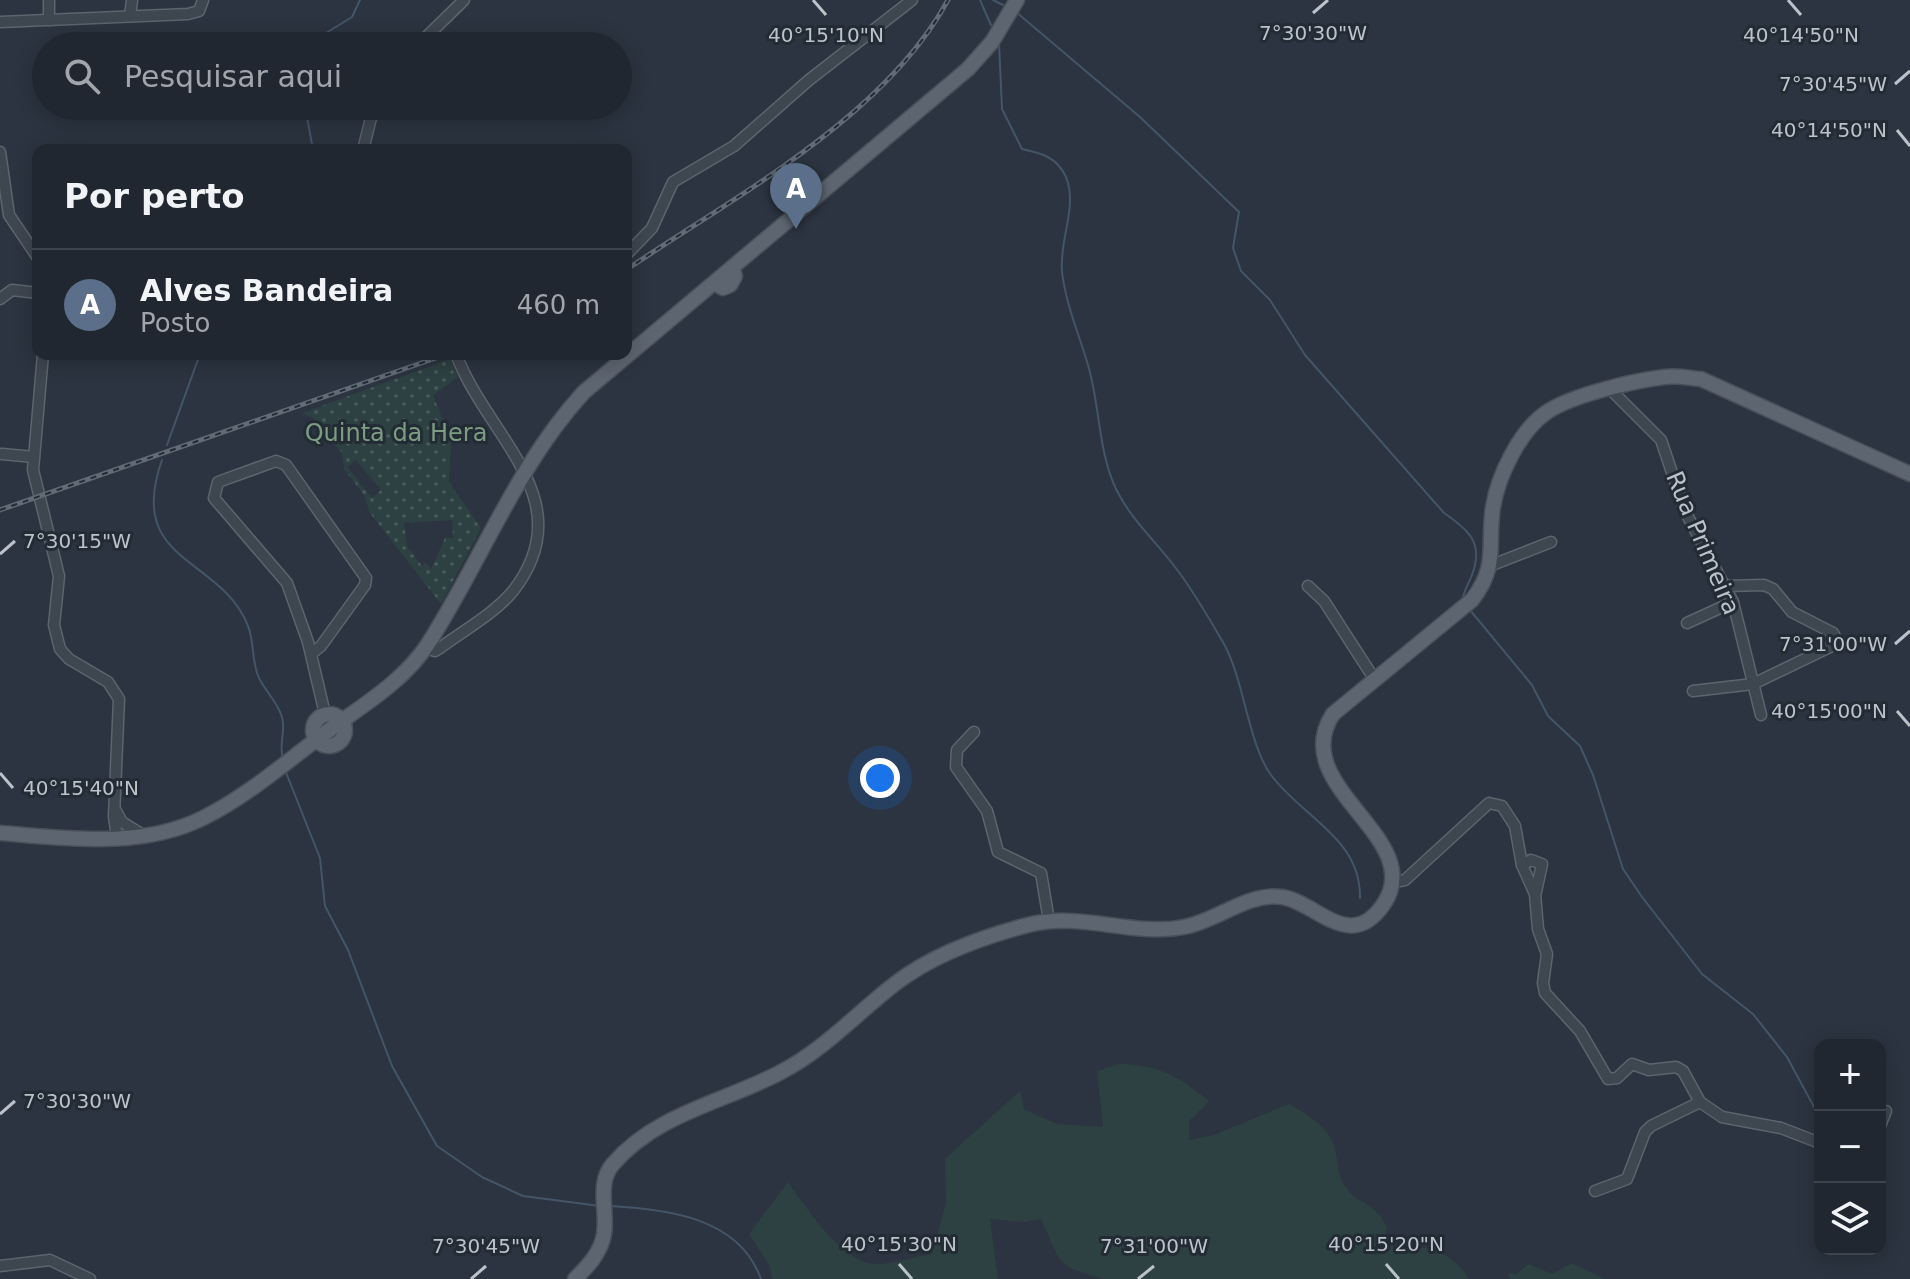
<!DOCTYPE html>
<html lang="pt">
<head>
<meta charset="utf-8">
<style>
	:root { --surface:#202730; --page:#2d333c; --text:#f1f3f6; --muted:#a2a5ab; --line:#3d444c; --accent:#d6ab8b }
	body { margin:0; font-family:"DejaVu Sans",sans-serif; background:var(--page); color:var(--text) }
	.controls { position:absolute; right:24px; bottom:24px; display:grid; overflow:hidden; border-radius:16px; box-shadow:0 4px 20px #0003 }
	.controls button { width:72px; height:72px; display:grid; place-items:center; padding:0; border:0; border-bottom:2px solid var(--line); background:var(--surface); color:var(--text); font:40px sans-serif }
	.you { position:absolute; left:880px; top:778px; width:28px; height:28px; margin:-20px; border:6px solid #fff; border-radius:50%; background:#1a73e8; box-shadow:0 0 0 12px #1a73e833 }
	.badge { display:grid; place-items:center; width:52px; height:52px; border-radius:50%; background:var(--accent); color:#fff; font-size:26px; font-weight:700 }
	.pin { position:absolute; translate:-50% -66px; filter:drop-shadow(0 2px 4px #0008) }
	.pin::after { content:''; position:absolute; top:42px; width:28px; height:24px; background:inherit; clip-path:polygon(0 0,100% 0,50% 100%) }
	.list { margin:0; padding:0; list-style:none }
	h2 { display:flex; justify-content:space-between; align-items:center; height:104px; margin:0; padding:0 32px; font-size:34px }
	h2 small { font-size:26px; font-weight:400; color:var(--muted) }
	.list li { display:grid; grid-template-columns:52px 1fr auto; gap:24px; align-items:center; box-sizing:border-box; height:112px; padding:0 32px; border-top:2px solid var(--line) }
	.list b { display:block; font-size:30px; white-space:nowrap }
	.list p { margin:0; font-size:26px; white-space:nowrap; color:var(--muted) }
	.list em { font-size:26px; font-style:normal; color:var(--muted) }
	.icon { flex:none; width:44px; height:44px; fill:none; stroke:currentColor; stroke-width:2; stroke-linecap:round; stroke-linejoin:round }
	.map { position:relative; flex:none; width:1910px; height:1279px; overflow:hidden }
	.search { position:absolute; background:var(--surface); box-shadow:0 4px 20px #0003; left:32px; top:32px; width:600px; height:88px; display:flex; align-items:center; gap:20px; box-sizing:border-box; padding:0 28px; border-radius:44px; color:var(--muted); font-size:30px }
	.panel { position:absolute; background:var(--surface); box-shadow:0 4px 20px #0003; left:32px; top:144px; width:600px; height:216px; border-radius:16px }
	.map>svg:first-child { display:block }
	.green { fill:#2e4142 }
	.garden { fill:url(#garden-dots); fill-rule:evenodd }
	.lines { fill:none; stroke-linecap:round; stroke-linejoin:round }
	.stream { stroke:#445568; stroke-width:2 }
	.minor-casing { stroke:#5c646d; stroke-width:13 }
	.major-casing { stroke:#484f59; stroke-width:17 }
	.minor { stroke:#3e4650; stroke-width:10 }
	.major { stroke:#5d6570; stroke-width:14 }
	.rail-casing { stroke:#616b76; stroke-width:5 }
	.rail { stroke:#232b35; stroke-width:2; stroke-dasharray:6; stroke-linecap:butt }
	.ticks { fill:none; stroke:#bbc2ca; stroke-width:3 }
	.labels { text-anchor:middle; stroke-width:6; stroke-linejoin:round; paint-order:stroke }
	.park-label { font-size:24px; fill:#7d9d83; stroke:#232b35 }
	.street-label { font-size:24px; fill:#bbc2ca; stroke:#232b35 }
	.ticks-label { font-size:20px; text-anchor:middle; fill:#bbc2ca; stroke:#232b35; stroke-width:6; stroke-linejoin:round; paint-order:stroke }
</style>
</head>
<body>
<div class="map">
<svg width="1910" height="1279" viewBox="0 0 1910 1279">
	<defs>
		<pattern id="garden-dots" width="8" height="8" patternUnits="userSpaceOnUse" patternTransform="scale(2)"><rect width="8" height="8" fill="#2e4142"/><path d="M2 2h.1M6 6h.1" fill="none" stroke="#4a5b5c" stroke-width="1.8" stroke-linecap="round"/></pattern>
	</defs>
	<rect width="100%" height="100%" fill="#2b3440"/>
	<g class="green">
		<path d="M 1119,1064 C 1161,1065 1177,1076 1209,1101 L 1189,1121 L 1189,1140 L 1214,1135 L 1289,1104 C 1308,1115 1332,1128 1336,1153 C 1338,1166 1338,1177 1347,1189 C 1359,1206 1373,1199 1387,1227 L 1384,1241 L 1401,1252 C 1424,1239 1457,1257 1469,1279 L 1105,1279 C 1054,1266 1062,1264 1041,1219 L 1024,1222 L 990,1219 L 998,1279 L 772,1279 L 770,1266 L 749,1234 L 788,1182 C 806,1207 843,1265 877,1264 C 894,1264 914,1257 932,1254 L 946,1203 L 945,1159 L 1020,1091 L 1024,1109 L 1057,1124 L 1103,1127 L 1097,1071 Z"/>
		<path d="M 1572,1263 L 1605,1279 L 1510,1279 L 1508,1273 L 1517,1274 L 1528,1264 L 1552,1274 Z"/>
	</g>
	<path class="garden" d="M 450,359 L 458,377 L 433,395 L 451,441 L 449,482 L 481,528 L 441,604 L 370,513 L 364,495 L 344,469 L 342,453 L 313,418 L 302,413 ZM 356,460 L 381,490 L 372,498 L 347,467 ZM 452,520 L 453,538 L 445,538 L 431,569 L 426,563 L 422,566 L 407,546 L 404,523 Z"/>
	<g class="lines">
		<g class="stream">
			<path d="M 980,0 L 991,25"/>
			<path d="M 993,0 L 1003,5"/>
			<path d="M 1016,12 L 1140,117 L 1239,212 L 1233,248 L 1241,271 L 1270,300 L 1305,355 L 1444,513 C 1469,530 1484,543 1472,575 C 1469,583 1464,590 1463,598"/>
			<path d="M 999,43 L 1002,109 L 1022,149 C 1041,153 1057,157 1066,177 C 1078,207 1059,239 1062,272 C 1066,305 1079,334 1088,365 C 1100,405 1098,451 1116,489 C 1130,518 1156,542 1175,567 C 1193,590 1209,618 1224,644 C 1244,680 1249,746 1271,775 C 1303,818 1361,838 1360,898"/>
			<path d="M 305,46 L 352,17 L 360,0"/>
			<path d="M 305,106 L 313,150"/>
			<path d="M 167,445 L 200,354"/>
			<path d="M 162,460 C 125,564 221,556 248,626 C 255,643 251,664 260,680 C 267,693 282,708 283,723 C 284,736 279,747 283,760"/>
			<path d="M 1470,610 L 1532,685 L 1548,716 L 1580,746 L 1593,775 L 1623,869 L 1642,897 L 1702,974 L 1753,1014 L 1787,1057 L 1814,1107"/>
			<path d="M 285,770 L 320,858 L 325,906 L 348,950 L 392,1066 L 437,1146 L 482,1177 L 523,1196 L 600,1206"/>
			<path d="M 610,1206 C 666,1209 739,1217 761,1279"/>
		</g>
		<g class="minor-casing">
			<g id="minor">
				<path d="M 130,16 L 132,0"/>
				<path d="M 49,20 L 49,0"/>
				<path d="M 0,22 L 188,14 L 199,11 L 203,0"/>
				<path d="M 417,46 L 464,0"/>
				<path d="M 363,150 L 374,106"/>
				<path d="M 0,152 L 9,215 L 38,258"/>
				<path d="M 626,255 L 652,228 L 673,182 L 734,146 L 809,80 L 912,0"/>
				<path d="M 0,299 L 12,290 L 38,293"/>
				<path d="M 43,354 L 33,470 L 59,576 L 54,625 L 60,649 L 69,659 L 108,682 L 119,699 L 114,816 L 117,838"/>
				<path d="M 1611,390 L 1661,440 L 1685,511 L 1733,602 L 1761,715"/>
				<path d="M 2,454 L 34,457"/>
				<path d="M 1492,565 L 1551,542"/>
				<path d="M 1308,586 L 1324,601 L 1375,680"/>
				<path d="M 1687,623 L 1733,602"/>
				<path d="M 425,648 L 435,651 L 440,648 C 464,630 494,614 513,591 C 584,500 486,436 456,354"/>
				<path d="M 311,654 L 321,646 L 365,585 L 366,578 L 286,465 L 276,461 L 218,482 L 214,498 L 287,583 L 308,642 L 325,714"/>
				<path d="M 1693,691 L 1753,684 L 1830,647 L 1837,640 L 1833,633 L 1792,612 L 1773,589 L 1764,585 L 1726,586"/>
				<path d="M 974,732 L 957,750 L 956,767 L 987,811 L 998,852 L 1041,873 L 1049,921"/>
				<path d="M 116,811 L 122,822 L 143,835"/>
				<path d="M 1522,865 L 1531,860 L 1542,864 L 1536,892"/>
				<path d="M 1394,882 L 1405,880 L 1489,803 L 1502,806 L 1515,826 L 1522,865 L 1535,894 L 1538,929 L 1547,954 L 1543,983 L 1545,993 L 1580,1031 L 1608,1079 L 1617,1078 L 1632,1064 L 1649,1070 L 1676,1067 L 1683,1071 L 1700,1102 L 1722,1117 L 1781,1128 L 1820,1143"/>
				<path d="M 1880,1126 L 1886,1111"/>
				<path d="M 1595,1191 L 1627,1179 L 1645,1132 L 1651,1126 L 1700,1102"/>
				<path d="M 0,1266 L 50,1260 L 90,1279"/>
			</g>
		</g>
		<g class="major-casing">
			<g id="major">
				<path d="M 714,283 L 723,288 L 730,285 L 735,276 L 732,268"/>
				<circle cx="329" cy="730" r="16"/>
				<path d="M 0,833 C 67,838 141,849 203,818 C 248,796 288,760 328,731 C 363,705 404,681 428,644 C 482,560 516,466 584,392 L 968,69 L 992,42 L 1017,0"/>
				<path d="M 575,1279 C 587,1267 601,1253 604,1234 C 608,1212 596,1183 613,1164 C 657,1113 725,1102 781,1072 C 824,1050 858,1012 896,983 C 934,954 982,937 1028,925 C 1080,911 1133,937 1184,927 C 1217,921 1248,892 1282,897 C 1316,902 1350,953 1383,905 C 1430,838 1285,787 1333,714 L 1472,600 C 1499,565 1487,546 1493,507 C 1498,476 1520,430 1547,412 C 1572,395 1633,381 1664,377 C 1676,375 1689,378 1701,379 L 1910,474"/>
			</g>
		</g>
		<use href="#minor" class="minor"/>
		<use href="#major" class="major"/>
		<g class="rail-casing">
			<g id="rail">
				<path d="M 626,270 C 735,196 884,118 948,0"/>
				<path d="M 0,510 L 447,354"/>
			</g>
		</g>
		<use href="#rail" class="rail"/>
	</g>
	<path class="ticks" d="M 813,0 L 826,15M 1788,0 L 1801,15M 1313,13 L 1328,0M 1895,84 L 1910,71M 1897,130 L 1910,146M 0,554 L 15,541M 1895,644 L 1910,631M 1897,711 L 1910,726M 0,773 L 13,788M 0,1114 L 15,1101M 899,1264 L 912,1279M 1386,1264 L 1399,1279M 471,1279 L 486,1266M 1138,1279 L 1154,1266"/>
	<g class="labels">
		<g class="park-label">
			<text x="396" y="441">Quinta da Hera</text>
		</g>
		<g class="street-label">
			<text transform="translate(1703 543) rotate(67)" y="8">Rua Primeira</text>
		</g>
	</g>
	<g class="ticks-label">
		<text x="1313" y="40">7°30'30"W</text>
		<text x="826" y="42">40°15'10"N</text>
		<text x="1801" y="42">40°14'50"N</text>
		<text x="1833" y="91">7°30'45"W</text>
		<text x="1829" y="137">40°14'50"N</text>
		<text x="77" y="548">7°30'15"W</text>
		<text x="1833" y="651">7°31'00"W</text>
		<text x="1829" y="718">40°15'00"N</text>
		<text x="81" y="795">40°15'40"N</text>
		<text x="77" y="1108">7°30'30"W</text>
		<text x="899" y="1251">40°15'30"N</text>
		<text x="1386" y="1251">40°15'20"N</text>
		<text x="486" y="1253">7°30'45"W</text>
		<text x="1154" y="1253">7°31'00"W</text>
	</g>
</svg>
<div class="controls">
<button>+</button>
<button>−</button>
<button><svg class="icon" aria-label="layers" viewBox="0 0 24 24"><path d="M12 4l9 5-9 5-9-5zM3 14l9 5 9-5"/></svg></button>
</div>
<div class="you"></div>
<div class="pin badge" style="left:796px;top:229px;background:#5c6f8a">A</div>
<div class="search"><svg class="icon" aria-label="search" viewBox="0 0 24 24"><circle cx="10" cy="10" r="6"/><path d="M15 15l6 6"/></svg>Pesquisar aqui</div>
<section class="panel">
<h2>Por perto<small></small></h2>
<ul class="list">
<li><span class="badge" style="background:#5c6f8a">A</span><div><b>Alves Bandeira</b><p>Posto</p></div><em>460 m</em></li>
</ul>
</section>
</div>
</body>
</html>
